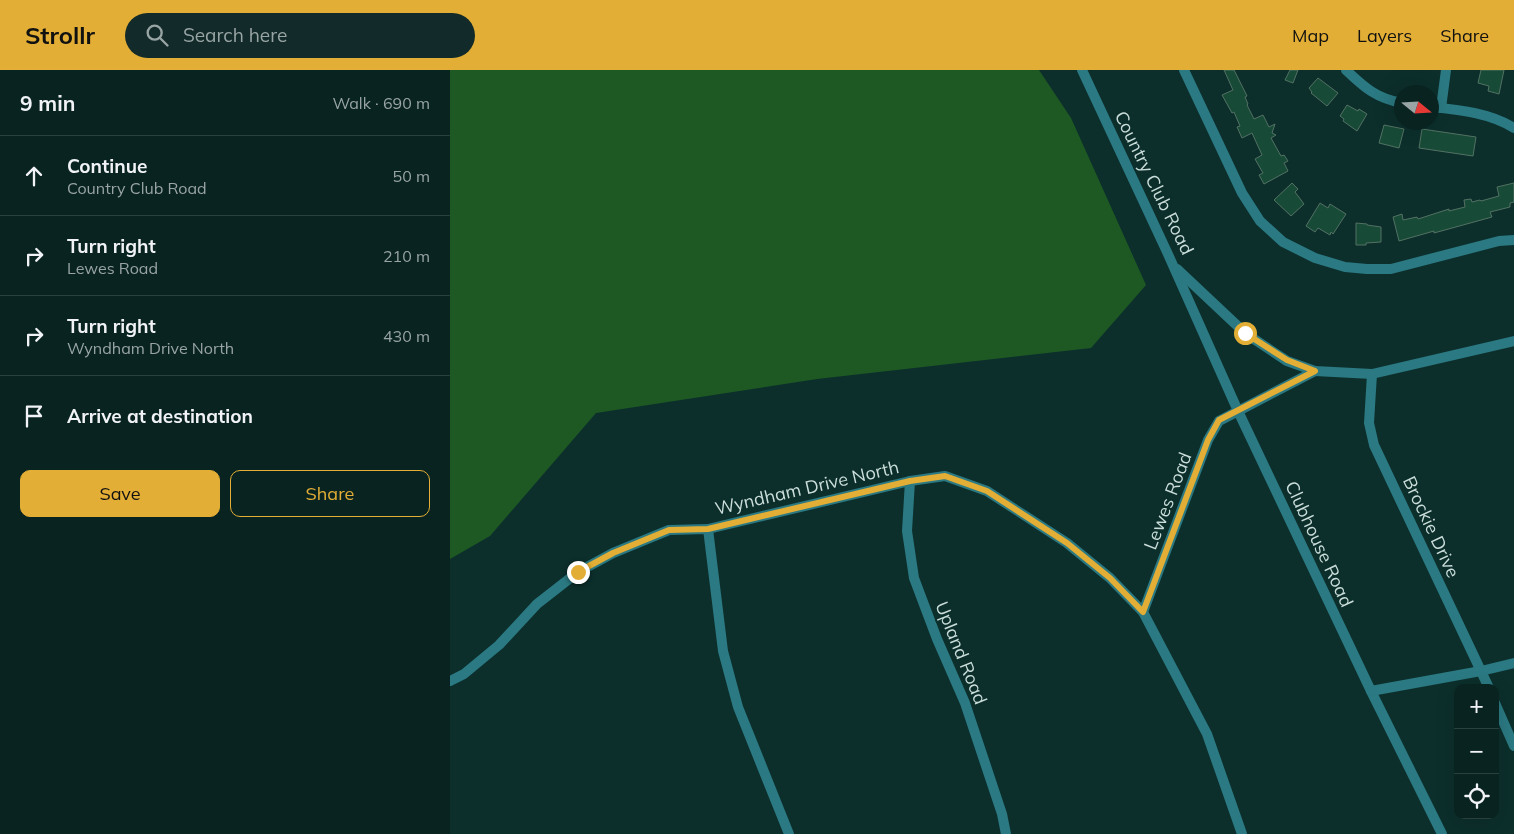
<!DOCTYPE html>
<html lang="en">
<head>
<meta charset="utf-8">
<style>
	:root { --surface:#092321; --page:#122b2a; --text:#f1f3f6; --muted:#99a4a5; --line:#29403f; --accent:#e3ae35 }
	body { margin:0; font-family:Mulish,sans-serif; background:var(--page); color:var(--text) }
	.controls { position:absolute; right:15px; bottom:15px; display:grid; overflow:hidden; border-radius:10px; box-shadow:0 5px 20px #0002 }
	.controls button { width:45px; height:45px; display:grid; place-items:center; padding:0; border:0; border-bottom:1px solid var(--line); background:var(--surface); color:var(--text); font:25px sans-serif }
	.compass { position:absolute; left:944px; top:15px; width:45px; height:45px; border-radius:50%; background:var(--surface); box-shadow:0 5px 20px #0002; rotate:108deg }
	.stop { position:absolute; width:15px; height:15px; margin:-11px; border:4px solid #e3ae35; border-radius:50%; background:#fff }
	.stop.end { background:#e3ae35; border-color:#fff; box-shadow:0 1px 5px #0008 }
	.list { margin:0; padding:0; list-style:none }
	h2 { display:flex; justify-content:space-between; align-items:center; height:65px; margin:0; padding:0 20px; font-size:21px }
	h2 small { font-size:16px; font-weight:400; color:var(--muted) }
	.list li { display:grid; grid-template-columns:32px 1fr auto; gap:15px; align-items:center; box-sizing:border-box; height:80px; padding:0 20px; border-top:1px solid var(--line) }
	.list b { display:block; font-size:19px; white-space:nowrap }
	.list p { margin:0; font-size:16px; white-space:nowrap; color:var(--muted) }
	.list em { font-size:16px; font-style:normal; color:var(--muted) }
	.actions { display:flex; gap:10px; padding:15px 20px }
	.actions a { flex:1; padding:11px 0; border:1px solid var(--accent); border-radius:10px; text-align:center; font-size:18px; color:var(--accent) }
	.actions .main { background:var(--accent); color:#111 }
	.icon { flex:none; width:28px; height:28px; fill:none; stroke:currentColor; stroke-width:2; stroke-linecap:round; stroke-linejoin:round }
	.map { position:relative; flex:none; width:1064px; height:764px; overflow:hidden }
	header { display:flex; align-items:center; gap:30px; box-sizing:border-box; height:70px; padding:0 25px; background:var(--accent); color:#111 }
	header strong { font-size:24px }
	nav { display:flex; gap:28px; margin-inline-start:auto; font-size:18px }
	.search { width:350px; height:45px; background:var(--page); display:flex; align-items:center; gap:12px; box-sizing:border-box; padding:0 18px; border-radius:28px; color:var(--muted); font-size:19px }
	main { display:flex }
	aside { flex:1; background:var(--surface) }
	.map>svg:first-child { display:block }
	.green { fill:#1e5923 }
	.building { fill:#174b38; stroke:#537163 }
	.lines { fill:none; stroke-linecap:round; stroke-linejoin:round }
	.street { stroke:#2b7982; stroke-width:10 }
	.route { stroke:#e3ae35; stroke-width:6 }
	.labels { text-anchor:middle; stroke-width:4; stroke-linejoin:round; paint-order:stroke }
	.street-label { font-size:18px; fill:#caddda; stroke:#0c2f2c }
</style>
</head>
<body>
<header>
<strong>Strollr</strong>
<div class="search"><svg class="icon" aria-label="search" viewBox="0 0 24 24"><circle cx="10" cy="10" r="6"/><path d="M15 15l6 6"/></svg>Search here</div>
<nav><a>Map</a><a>Layers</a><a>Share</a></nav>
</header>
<main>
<aside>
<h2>9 min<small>Walk · 690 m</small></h2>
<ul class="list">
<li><svg class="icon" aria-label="ahead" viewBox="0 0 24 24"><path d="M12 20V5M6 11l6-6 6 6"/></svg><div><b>Continue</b><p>Country Club Road</p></div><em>50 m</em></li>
<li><svg class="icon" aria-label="right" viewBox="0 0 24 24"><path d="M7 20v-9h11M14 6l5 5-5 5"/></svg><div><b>Turn right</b><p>Lewes Road</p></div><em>210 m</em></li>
<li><svg class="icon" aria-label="right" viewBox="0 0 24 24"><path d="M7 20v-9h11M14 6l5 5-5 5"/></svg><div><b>Turn right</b><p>Wyndham Drive North</p></div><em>430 m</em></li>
<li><svg class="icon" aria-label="arrive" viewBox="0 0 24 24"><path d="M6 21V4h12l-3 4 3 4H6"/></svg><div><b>Arrive at destination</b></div></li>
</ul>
<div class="actions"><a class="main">Save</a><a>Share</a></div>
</aside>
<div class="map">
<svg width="1064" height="764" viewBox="0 0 1064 764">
	<rect width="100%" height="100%" fill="#0c2f2c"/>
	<path class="green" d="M 0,0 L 589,0 L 621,48 L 696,215 L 641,278 L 367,309 L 146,343 L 40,466 L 0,489 Z"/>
	<g class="building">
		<path d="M 774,0 L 784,0 L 797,26 L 795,27 L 798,34 L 797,35 L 804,49 L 813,45 L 819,57 L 825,54 L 822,63 L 826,65 L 821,68 L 831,86 L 834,85 L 838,91 L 834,93 L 838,101 L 814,114 L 809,105 L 813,103 L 805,89 L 812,85 L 802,63 L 792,68 L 787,57 L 790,56 L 784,42 L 782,43 L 772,25 L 783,20 Z"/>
		<path d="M 840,0 L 848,0 L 843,13 L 835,10 Z"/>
		<path d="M 1031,0 L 1054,0 L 1049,24 L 1038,21 L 1039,16 L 1028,13 Z"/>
		<path d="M 868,8 L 888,23 L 877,36 L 861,23 L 862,22 L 859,18 Z"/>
		<path d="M 897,35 L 908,41 L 909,39 L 917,44 L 907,61 L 893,51 L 894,49 L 890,46 Z"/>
		<path d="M 934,55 L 954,59 L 949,78 L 929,73 Z"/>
		<path d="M 972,59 L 1026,67 L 1023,86 L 969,78 Z"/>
		<path d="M 842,113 L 848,119 L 845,122 L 854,134 L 841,146 L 824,130 Z"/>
		<path d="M 1064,113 L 1064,132 L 1060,133 L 1060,137 L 1040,142 L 1042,147 L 984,163 L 984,161 L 949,171 L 943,147 L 952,144 L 953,150 L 967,147 L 968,149 L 999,139 L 999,141 L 1015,137 L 1014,130 L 1021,129 L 1022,132 L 1030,130 L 1031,131 L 1049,126 L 1047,117 Z"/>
		<path d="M 870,133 L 878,138 L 880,134 L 896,144 L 883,164 L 881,162 L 880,165 L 868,158 L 865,162 L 856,156 Z"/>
		<path d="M 906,153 L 917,154 L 917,155 L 931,157 L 931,172 L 916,173 L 916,175 L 906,175 Z"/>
	</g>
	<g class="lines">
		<g class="street">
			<path d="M 632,0 L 717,182 L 788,341 L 921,621 L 992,764"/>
			<path d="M 734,0 L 792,123 L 810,151 L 833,172 L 865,188 L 895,197 L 917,199 L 941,199 L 1049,171 L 1064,170"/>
			<path d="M 896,0 C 915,18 926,28 952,33"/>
			<path d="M 982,37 C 1010,40 1040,43 1064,58"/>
			<path d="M 991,38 L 996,0"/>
			<path d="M 727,199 L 795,263 L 837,291 L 865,301 L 922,304 L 1064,271"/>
			<path d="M 922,304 L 919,353 L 924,375 L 1039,618"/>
			<path d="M 460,411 L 457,461 L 464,508 L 487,569 L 515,633 L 552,744 L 556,764"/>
			<path d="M 258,459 L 273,581 L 288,637 L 339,764"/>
			<path d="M 693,542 L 758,370 L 769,351 L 865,301"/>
			<path d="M 0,611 L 14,604 L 49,575 L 87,534 L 128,502 L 163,483 L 219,460 L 258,459 L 460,411 L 495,406 L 537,421 L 617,473 L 660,508 L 693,542 L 757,664 L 792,764"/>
			<path d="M 921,621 L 1031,601 L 1064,593"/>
			<path d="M 1045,633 L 1064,676"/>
		</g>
	</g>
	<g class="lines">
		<path class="route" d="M 128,502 L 163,483 L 219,460 L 258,459 L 460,411 L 495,406 L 537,421 L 617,473 L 660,508 L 693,542 L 758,370 L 769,350 L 865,301 L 837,290 L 795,263"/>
	</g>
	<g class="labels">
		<g class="street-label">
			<text transform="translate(704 113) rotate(64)" y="6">Country Club Road</text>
			<text transform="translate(357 418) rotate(-13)" y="6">Wyndham Drive North</text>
			<text transform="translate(718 431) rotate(-69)" y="6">Lewes Road</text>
			<text transform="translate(981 457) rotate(65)" y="6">Brockie Drive</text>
			<text transform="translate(869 474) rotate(65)" y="6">Clubhouse Road</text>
			<text transform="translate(511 583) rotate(68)" y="6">Upland Road</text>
		</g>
	</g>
</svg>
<div class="controls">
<button>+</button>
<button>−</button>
<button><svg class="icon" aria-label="locate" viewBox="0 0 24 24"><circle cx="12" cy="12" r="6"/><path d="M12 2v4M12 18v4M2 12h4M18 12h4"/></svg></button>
</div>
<svg class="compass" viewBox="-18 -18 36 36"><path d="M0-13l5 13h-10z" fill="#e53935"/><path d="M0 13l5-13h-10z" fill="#99a4a5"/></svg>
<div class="stop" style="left:795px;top:263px"></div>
<div class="stop end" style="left:128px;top:502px"></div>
</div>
</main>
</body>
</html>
